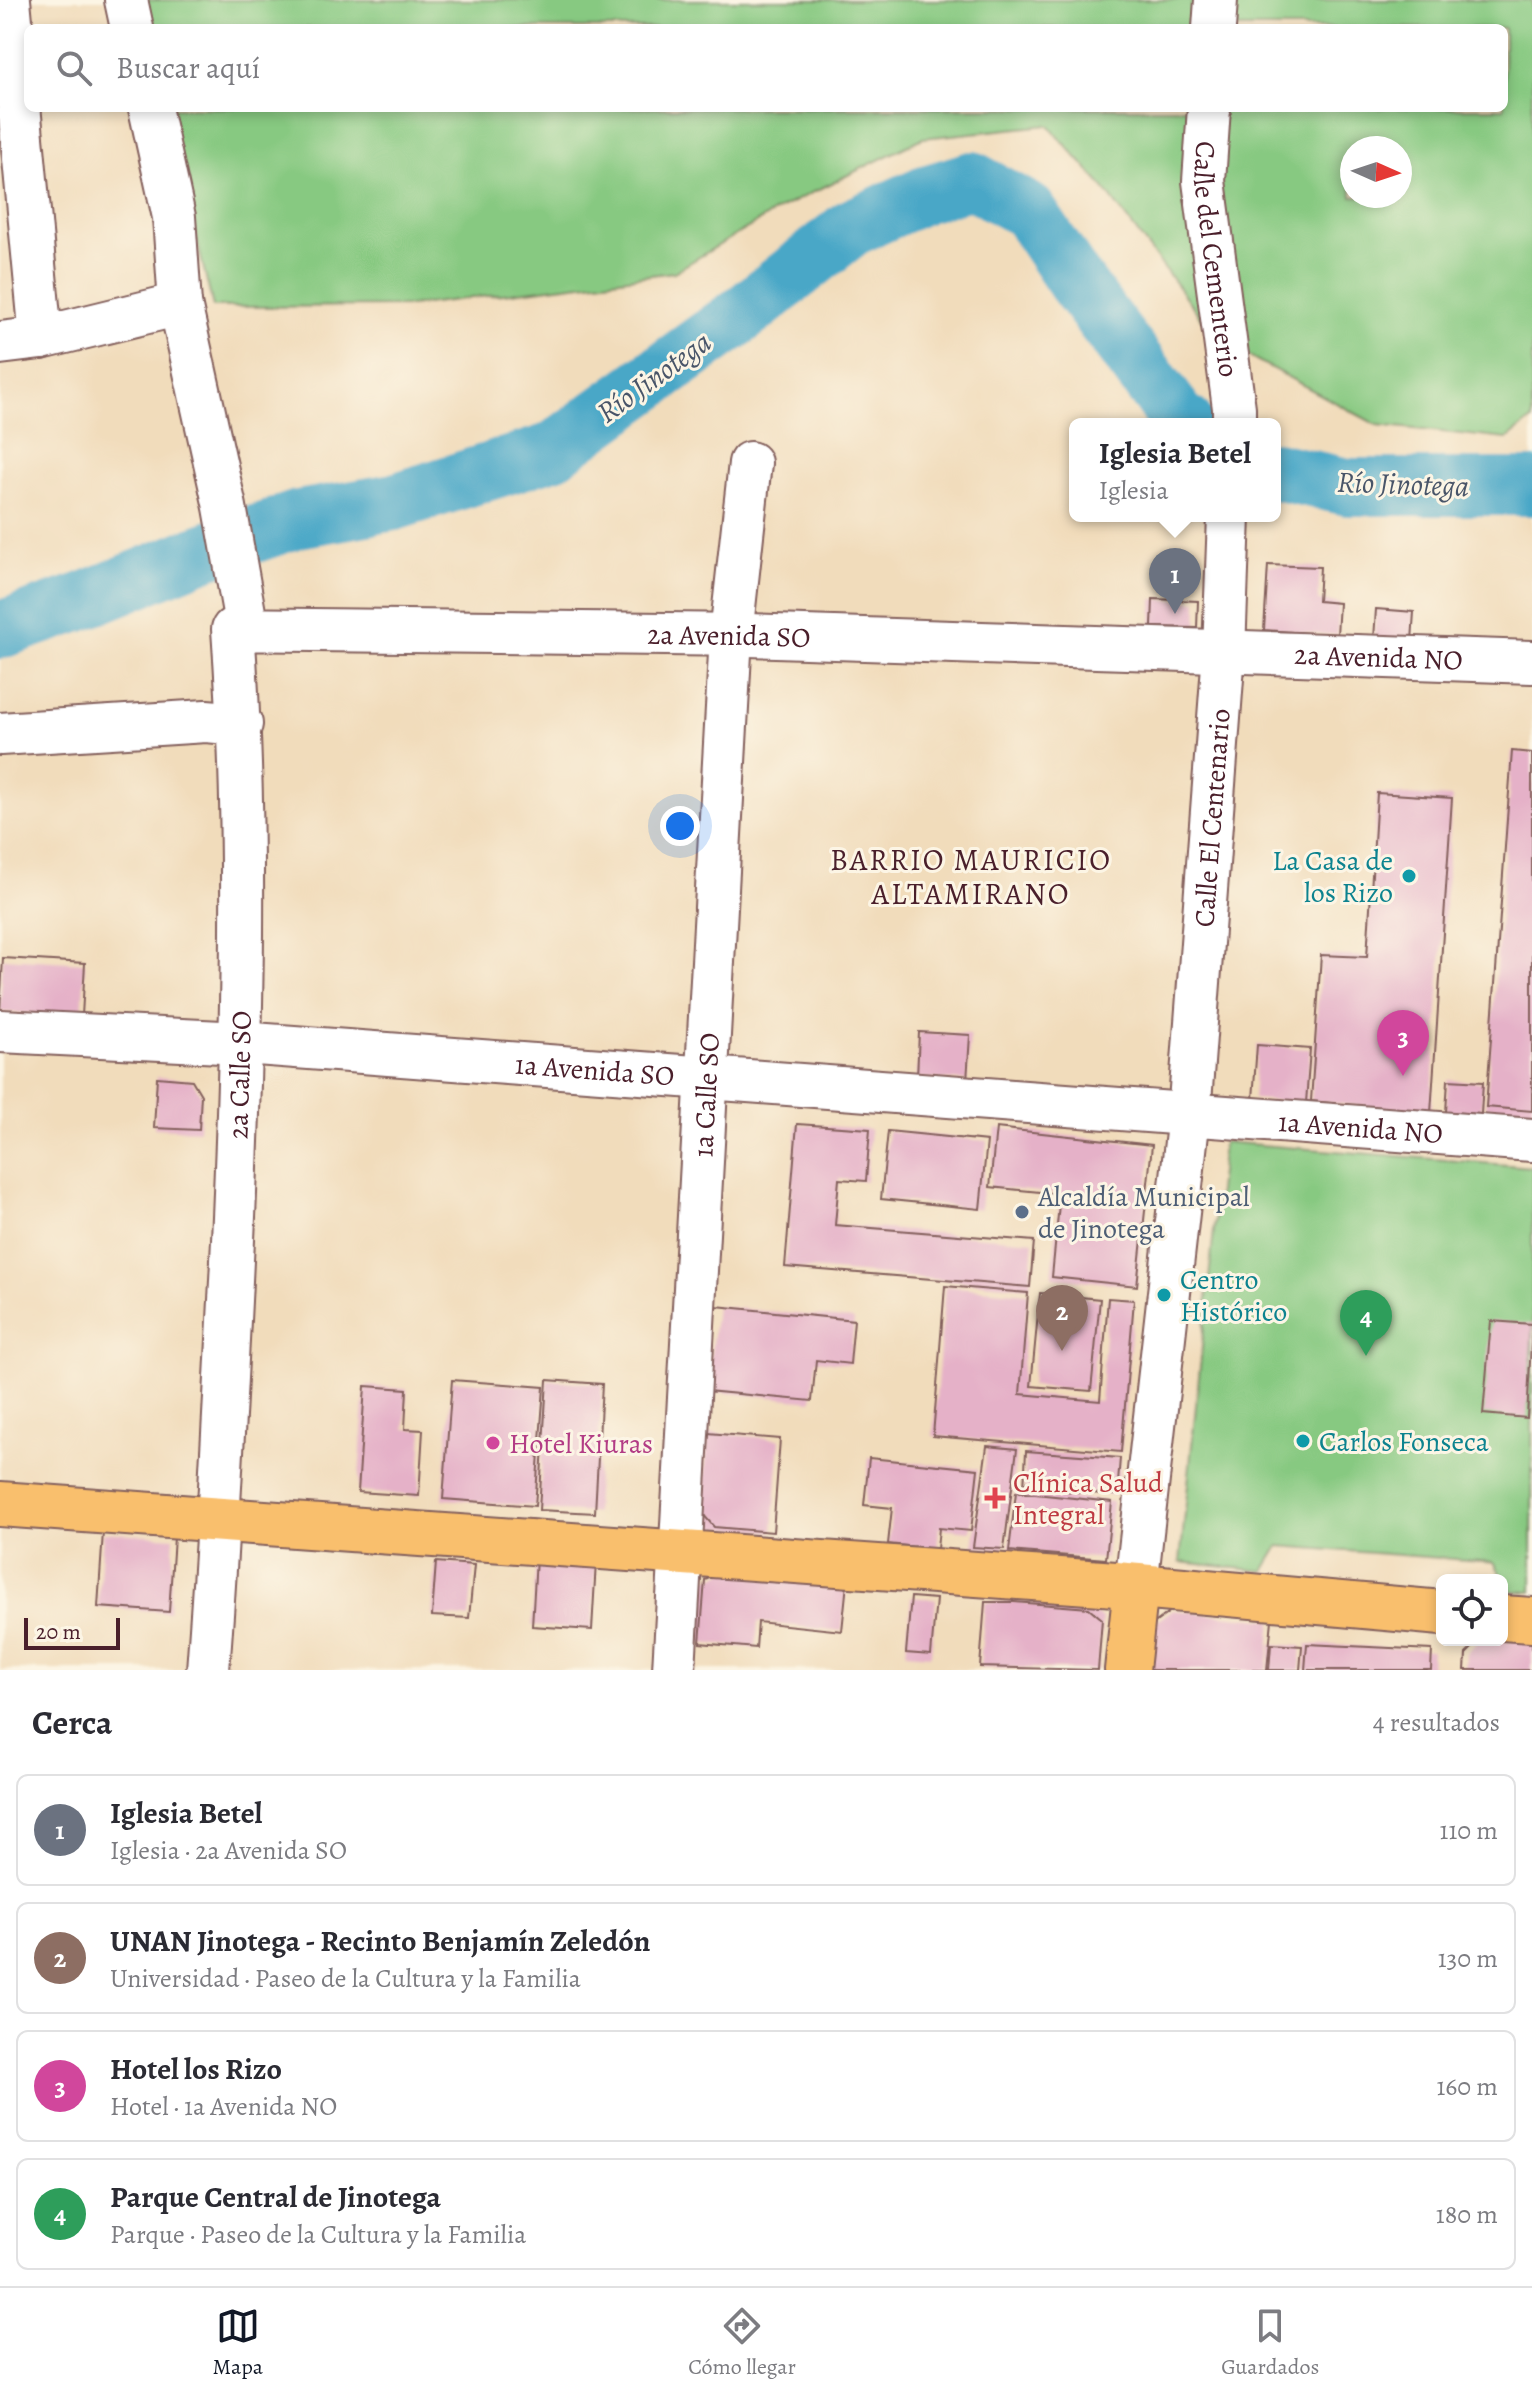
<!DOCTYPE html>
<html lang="es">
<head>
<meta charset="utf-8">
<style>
	:root { --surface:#fff; --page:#f2f2f3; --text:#2b2b33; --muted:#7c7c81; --line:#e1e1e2; --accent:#111827 }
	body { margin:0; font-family:Alegreya,serif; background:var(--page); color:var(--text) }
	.controls { position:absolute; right:24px; bottom:24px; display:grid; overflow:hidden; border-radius:12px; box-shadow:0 4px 12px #0003 }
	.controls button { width:72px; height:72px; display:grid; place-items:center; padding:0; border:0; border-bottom:2px solid var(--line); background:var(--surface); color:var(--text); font:40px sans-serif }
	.compass { position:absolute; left:1340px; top:136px; width:72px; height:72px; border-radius:50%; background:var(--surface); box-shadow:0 4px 12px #0003; rotate:93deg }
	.scale { position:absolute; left:24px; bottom:20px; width:96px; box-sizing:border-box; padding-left:8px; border:4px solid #4a1f2b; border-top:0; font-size:22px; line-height:28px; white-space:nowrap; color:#4a1f2b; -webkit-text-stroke:6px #fcf5e5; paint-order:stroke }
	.you { position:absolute; left:680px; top:826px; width:28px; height:28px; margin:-20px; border:6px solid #fff; border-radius:50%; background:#1a73e8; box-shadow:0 0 0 12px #1a73e833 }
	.badge { display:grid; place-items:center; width:52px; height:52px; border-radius:50%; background:var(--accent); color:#fff; font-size:26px; font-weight:700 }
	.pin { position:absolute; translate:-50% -66px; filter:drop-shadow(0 2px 4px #0008) }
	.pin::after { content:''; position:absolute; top:42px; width:28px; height:24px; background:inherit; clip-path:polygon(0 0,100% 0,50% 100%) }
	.popup { position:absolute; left:1069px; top:418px; width:212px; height:104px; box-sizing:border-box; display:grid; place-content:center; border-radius:12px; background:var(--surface); filter:drop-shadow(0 2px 6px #0005); font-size:26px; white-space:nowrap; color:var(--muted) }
	.popup b { font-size:30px; color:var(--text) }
	.popup::after { content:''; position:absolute; left:50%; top:100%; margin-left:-16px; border:16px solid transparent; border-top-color:var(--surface) }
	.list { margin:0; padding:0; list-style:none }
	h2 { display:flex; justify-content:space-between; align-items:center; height:104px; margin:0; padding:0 32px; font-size:34px }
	h2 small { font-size:26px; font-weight:400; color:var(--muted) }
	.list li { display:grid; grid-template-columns:52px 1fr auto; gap:24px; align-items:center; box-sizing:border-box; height:112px; margin:0 16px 16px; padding:0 16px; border:2px solid var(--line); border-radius:12px }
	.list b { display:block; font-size:30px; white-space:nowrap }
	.list p { margin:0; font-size:26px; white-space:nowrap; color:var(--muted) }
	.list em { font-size:26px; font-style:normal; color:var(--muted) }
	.icon { flex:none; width:44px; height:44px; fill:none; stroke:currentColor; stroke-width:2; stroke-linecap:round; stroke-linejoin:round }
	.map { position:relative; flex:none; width:1532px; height:1670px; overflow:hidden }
	.search { position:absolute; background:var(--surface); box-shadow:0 4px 12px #0003; left:24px; right:24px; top:24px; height:88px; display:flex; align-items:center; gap:20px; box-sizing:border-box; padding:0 28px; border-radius:12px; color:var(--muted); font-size:30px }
	.sheet { height:616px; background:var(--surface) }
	nav { display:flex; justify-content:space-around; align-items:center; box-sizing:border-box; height:112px; border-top:2px solid var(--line); background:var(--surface); font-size:22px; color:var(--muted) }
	nav a { display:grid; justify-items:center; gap:4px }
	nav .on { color:var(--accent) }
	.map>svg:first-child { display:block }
	.green { fill:#87c981; stroke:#687456; stroke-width:2; fill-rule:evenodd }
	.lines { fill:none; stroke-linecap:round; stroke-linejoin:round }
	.river { stroke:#48a7c7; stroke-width:58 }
	.building { fill:#e5b1c8 }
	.minor-casing { stroke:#84615d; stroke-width:46 }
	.major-casing { stroke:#84615d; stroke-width:48 }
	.minor { stroke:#fff; stroke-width:42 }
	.major { stroke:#f9bf6d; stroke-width:44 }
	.culture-dot { fill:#0f9aa8; stroke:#fcf5e5; stroke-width:3 }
	.service-dot { fill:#5c6f8a; stroke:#fcf5e5; stroke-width:3 }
	.hotel-dot { fill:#d1479c; stroke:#fcf5e5; stroke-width:3 }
	.health-dot { fill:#e0444e; stroke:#fcf5e5; stroke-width:3 }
	.labels { text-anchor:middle; stroke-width:6; stroke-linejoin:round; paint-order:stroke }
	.street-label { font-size:28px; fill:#4a1f2b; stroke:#fcf5e5 }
	.culture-label { font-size:28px; fill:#0d838f; stroke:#fcf5e5; text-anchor:start }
	.service-label { font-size:28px; fill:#4e5e75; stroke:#fcf5e5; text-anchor:start }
	.hotel-label { font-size:28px; fill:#b23c85; stroke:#fcf5e5; text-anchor:start }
	.health-label { font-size:28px; fill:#be3a42; stroke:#fcf5e5; text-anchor:start }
	.water-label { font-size:30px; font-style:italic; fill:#495569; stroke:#fcf5e5 }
	.neighbourhood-label { font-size:30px; letter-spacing:2px; fill:#4a1f2b; stroke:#fcf5e5 }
</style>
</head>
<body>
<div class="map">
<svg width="1532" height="1670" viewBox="0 0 1532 1670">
	<rect width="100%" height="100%" fill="#fcf5e5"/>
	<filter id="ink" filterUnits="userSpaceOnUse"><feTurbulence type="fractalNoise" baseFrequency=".0125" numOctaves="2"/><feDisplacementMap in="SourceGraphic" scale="16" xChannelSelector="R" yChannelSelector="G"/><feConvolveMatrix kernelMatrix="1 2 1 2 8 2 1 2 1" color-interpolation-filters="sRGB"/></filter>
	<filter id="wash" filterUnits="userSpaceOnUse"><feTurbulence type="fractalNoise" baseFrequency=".006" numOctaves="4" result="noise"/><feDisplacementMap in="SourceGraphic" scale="32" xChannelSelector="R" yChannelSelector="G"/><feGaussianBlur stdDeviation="1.8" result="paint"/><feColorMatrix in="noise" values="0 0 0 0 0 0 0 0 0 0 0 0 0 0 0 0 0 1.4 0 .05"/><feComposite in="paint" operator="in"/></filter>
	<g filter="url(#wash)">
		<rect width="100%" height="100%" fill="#f1dcbb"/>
		<g class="green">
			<path d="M 139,0 L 1532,0 L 1532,420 L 1507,439 L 1377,425 L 1217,339 L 1100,183 L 1048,125 L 923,138 L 781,208 L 674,272 L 410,306 L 213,307 L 165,108 L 1504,108 L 1504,28 L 146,28 ZM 1352,148 L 1400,148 L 1400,196 L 1352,196 Z"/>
			<path d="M 1223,1142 L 1532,1167 L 1532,1592 L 1511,1591 L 1494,1562 L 1279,1546 L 1264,1571 L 1180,1562 Z"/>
		</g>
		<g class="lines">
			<g class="river">
				<path d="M 1275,471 L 1348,487 L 1532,487"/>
				<path d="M 0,630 L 81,602 L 201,553 L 298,519 L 394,502 L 553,451 L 748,310 L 851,228 L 925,194 L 972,180 L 1028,211 L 1074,280 L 1178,418 L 1186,424"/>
			</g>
		</g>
		<g id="blocks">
			<g class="building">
				<path d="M 1268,565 L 1320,567 L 1318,601 L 1339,603 L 1337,635 L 1264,630 Z"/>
				<path d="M 1153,599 L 1198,601 L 1197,628 L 1152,627 Z"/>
				<path d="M 1376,609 L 1414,612 L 1412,641 L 1374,639 Z"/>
				<path d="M 1512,751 L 1532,753 L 1532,1111 L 1486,1107 Z"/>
				<path d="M 1377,793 L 1452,798 L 1431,1113 L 1311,1101 L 1321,955 L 1367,957 Z"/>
				<path d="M 3,958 L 85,963 L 82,1016 L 0,1012 Z"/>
				<path d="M 919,1032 L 970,1035 L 967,1081 L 917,1078 Z"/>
				<path d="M 1257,1045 L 1310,1049 L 1306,1103 L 1253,1099 Z"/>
				<path d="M 157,1077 L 192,1080 L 201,1095 L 199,1130 L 154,1128 Z"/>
				<path d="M 1448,1080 L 1483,1082 L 1481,1114 L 1446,1112 Z"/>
				<path d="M 797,1124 L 870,1129 L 866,1181 L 839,1179 L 835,1225 L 1034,1241 L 1030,1287 L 785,1267 Z"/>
				<path d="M 996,1128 L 1152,1145 L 1137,1286 L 1052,1277 L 1060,1194 L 990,1187 Z"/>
				<path d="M 888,1131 L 987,1141 L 980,1209 L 881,1199 Z"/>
				<path d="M 945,1286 L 1028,1293 L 1020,1394 L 1100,1401 L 1108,1298 L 1134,1300 L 1121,1452 L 933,1436 Z"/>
				<path d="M 1040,1293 L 1100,1299 L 1091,1391 L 1031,1386 Z"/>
				<path d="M 716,1306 L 854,1320 L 850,1364 L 816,1360 L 812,1401 L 707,1391 Z"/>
				<path d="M 1491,1321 L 1532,1324 L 1527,1418 L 1483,1414 Z"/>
				<path d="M 452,1380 L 544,1387 L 535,1506 L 443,1499 Z"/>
				<path d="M 547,1380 L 602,1384 L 595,1513 L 539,1510 Z"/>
				<path d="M 365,1386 L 407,1389 L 405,1429 L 423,1430 L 419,1496 L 358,1492 Z"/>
				<path d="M 708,1433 L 780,1439 L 773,1532 L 714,1527 L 702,1513 Z"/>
				<path d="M 987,1446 L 1017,1449 L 1004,1549 L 973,1547 Z"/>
				<path d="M 1026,1451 L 1120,1458 L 1117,1495 L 1024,1488 Z"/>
				<path d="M 869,1458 L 978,1469 L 971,1531 L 939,1528 L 937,1549 L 888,1544 L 892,1508 L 864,1505 Z"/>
				<path d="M 1016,1492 L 1112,1502 L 1106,1559 L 1009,1551 Z"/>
				<path d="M 103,1532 L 174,1537 L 169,1612 L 98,1607 Z"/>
				<path d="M 536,1558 L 596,1562 L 592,1630 L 532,1626 Z"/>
				<path d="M 436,1562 L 474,1565 L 469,1618 L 432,1616 Z"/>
				<path d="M 726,1571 L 847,1583 L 842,1631 L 758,1622 L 756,1648 L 700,1643 L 705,1580 Z"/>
				<path d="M 911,1597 L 936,1599 L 931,1655 L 906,1653 Z"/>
				<path d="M 985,1602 L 1014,1602 L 1089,1608 L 1102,1619 L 1098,1670 L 980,1667 Z"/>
				<path d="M 1172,1610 L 1272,1620 L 1267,1670 L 1148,1670 L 1152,1625 Z"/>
				<path d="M 1480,1640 L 1532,1641 L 1532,1670 L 1465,1670 L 1466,1654 Z"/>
				<path d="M 1271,1644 L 1302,1646 L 1300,1670 L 1269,1670 Z"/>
				<path d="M 1307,1644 L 1432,1650 L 1431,1670 L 1305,1670 Z"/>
			</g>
		</g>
	</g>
	<g filter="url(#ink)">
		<use href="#blocks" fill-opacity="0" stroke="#84615d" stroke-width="2"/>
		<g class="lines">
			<g class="minor-casing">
				<g id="minor">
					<path d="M 9,0 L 41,338"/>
					<path d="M 126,0 L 132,28"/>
					<path d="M 1214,28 L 1216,0"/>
					<path d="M 150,108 L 174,217 L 180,304 L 225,507 L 247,629"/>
					<path id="s1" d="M 1209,108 L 1204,181 L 1234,408 L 1234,424"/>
					<path d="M 0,343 L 41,338 L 180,304"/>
					<path d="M 0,734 L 206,721 L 241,724"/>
					<path id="s2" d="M 0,1031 L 242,1043 L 1532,1140"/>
					<path id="s3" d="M 1136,1586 L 1189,1115 L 1224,652 L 1229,516"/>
					<path id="s4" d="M 208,1670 C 219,1527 226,1384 233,1240 C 242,1037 248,832 233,629 L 748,635 L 1532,662"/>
					<path id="s5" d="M 674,1670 L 731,635 L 750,463"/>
				</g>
			</g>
			<g class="major-casing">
				<g id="major">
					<path d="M 0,1504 L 1116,1584 L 1442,1613"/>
					<path d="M 1502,1618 L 1532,1620"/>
					<path d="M 1127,1670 L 1136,1586"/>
				</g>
			</g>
			<use href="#minor" class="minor"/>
			<use href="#major" class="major"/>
		</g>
	</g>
	<g class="culture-dot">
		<circle cx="1409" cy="876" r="8"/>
		<circle cx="1164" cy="1295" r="8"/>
		<circle cx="1303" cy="1441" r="8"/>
	</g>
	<circle class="service-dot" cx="1022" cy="1212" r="8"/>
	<circle class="hotel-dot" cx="493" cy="1443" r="8"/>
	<path class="health-dot" d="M991 1486h8v8h8v8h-8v8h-8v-8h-8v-8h8z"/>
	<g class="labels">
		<g class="street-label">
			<text dy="10" stroke="none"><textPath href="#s1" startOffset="152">Calle del Cementerio</textPath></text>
			<text dy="10" stroke="none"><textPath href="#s4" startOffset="1538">2a Avenida SO</textPath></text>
			<text dy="10" stroke="none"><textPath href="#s4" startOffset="2188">2a Avenida NO</textPath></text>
			<text dy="10" stroke="none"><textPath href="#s3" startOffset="772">Calle El Centenario</textPath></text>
			<text dy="10" stroke="none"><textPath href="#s2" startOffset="596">1a Avenida SO</textPath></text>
			<text dy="10" stroke="none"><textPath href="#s4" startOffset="596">2a Calle SO</textPath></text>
			<text dy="10" stroke="none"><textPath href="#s5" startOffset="576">1a Calle SO</textPath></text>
			<text dy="10" stroke="none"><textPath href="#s2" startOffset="1364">1a Avenida NO</textPath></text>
		</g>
		<g class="culture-label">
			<text x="1393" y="870" text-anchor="end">La Casa de<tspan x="1393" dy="32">los Rizo</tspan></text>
			<text x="1180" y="1289">Centro<tspan x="1180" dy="32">Histórico</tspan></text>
			<text x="1319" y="1451">Carlos Fonseca</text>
		</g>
		<g class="service-label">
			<text x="1038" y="1206">Alcaldía Municipal<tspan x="1038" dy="32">de Jinotega</tspan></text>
		</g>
		<g class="hotel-label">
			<text x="509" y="1453">Hotel Kiuras</text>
		</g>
		<g class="health-label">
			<text x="1013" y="1492">Clínica Salud<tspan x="1013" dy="32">Integral</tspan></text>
		</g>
		<g class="water-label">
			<text transform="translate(654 377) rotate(-36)" y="10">Río Jinotega</text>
			<text transform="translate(1403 484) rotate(2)" y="10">Río Jinotega</text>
		</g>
		<g class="neighbourhood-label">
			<text x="971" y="870">BARRIO MAURICIO<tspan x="971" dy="34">ALTAMIRANO</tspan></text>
		</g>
	</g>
</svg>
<div class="controls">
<button><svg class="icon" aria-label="locate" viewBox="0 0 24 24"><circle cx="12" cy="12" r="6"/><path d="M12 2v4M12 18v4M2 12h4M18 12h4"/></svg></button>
</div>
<svg class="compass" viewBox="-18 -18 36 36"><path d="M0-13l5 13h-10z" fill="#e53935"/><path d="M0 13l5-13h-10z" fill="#7c7c81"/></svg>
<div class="scale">20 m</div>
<div class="you"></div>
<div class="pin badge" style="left:1175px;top:614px;background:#6b7280">1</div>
<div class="popup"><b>Iglesia Betel</b>Iglesia</div>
<div class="pin badge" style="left:1062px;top:1351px;background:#8d6e63">2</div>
<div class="pin badge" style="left:1403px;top:1076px;background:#d1479c">3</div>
<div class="pin badge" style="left:1366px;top:1356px;background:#2e9e5b">4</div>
<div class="search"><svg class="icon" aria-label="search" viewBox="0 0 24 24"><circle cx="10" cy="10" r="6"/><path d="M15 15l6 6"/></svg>Buscar aquí</div>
</div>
<section class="sheet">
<h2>Cerca<small>4 resultados</small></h2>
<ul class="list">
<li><span class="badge" style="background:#6b7280">1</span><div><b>Iglesia Betel</b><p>Iglesia · 2a Avenida SO</p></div><em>110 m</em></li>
<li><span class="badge" style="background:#8d6e63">2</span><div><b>UNAN Jinotega - Recinto Benjamín Zeledón</b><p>Universidad · Paseo de la Cultura y la Familia</p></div><em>130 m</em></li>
<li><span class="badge" style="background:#d1479c">3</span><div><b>Hotel los Rizo</b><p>Hotel · 1a Avenida NO</p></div><em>160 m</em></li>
<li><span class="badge" style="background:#2e9e5b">4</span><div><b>Parque Central de Jinotega</b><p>Parque · Paseo de la Cultura y la Familia</p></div><em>180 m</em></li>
</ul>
</section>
<nav>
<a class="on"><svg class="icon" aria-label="map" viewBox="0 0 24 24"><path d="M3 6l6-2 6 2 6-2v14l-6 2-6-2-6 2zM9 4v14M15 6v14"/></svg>Mapa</a>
<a><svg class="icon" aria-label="directions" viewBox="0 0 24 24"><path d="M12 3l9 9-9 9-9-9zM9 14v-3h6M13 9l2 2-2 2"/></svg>Cómo llegar</a>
<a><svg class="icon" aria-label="saved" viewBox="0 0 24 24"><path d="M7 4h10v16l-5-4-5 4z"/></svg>Guardados</a>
</nav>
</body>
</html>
